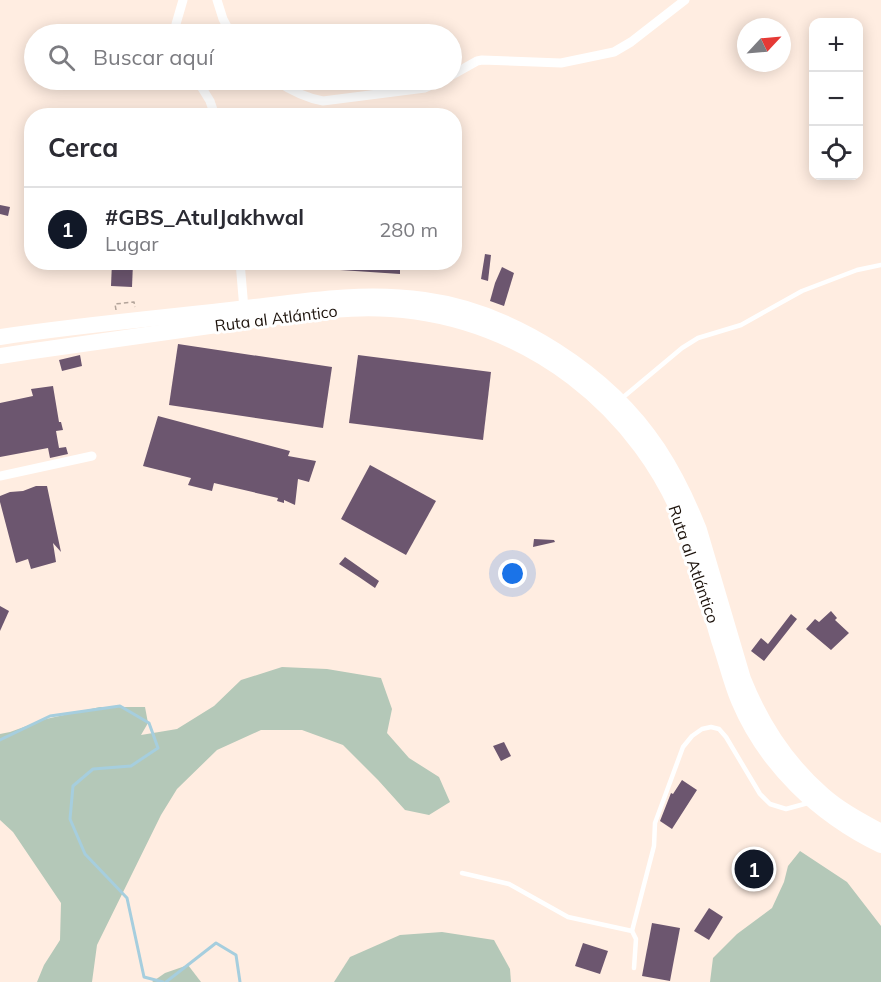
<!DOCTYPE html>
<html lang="es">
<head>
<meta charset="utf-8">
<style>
	:root { --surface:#fff; --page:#f2f2f3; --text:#2b2b33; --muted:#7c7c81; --line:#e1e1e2; --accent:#111827 }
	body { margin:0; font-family:Mulish,sans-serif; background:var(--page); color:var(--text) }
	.controls { position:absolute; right:18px; top:18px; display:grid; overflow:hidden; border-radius:12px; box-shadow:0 3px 15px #0003 }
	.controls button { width:54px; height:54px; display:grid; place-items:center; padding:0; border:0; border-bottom:2px solid var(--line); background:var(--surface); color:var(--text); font:30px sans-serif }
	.compass { position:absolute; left:737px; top:18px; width:54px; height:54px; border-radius:50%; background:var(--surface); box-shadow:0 3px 15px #0003; rotate:64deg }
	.you { position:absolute; left:513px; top:574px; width:21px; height:21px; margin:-15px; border:4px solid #fff; border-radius:50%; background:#1a73e8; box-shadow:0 0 0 9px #1a73e833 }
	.badge { display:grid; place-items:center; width:39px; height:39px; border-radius:50%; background:var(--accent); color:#fff; font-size:20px; font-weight:700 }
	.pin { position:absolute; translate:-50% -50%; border:3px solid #fff; box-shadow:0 2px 6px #0006 }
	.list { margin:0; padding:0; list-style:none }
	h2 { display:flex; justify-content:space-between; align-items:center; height:78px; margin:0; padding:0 24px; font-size:26px }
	h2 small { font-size:20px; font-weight:400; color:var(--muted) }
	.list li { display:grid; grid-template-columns:39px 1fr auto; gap:18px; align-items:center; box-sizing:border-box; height:84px; padding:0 24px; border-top:2px solid var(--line) }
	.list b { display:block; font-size:22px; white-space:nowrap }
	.list p { margin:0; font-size:20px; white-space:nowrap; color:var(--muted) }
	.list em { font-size:20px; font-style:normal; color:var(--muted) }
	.icon { flex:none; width:33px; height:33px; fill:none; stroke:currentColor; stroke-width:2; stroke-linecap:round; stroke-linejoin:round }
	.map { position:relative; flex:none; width:881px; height:982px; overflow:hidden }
	.search { position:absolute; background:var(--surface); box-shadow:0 3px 15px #0003; left:24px; top:24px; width:438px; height:66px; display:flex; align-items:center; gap:15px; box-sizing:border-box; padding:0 21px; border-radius:33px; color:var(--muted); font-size:22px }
	.panel { position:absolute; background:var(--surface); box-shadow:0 3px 15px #0003; left:24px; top:108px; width:438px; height:162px; border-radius:24px }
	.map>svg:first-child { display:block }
	.green { fill:#b4c8b8 }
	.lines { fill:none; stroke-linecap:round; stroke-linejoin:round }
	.stream { stroke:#a6cede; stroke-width:3 }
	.building { fill:#6c566f }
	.path { stroke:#b3a49a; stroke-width:1.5; stroke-dasharray:4.5 3; stroke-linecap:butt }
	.service { stroke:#fff; stroke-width:4.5 }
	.minor { stroke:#fff; stroke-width:9 }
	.trunk { stroke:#fff; stroke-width:16 }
	.labels { text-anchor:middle; stroke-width:6; stroke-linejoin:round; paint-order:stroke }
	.street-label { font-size:16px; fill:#1d130c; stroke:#fff }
</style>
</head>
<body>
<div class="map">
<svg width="881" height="982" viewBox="0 0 881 982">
	<rect width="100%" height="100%" fill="#ffede1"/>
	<g class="green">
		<path d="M 282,667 L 327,669 L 381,678 L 392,709 L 387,733 L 409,758 L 439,777 L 450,802 L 429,815 L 405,810 L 378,780 L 343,745 L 302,730 L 261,730 L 217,750 L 177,789 L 161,815 L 97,945 L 92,982 L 37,982 L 44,965 L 60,940 L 61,903 L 13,832 L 0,820 L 0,734 L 10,732 L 46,719 L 100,707 L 145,707 L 148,723 L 141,735 L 177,729 L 214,706 L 241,680 Z"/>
		<path d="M 800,851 L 847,882 L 881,926 L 881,982 L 710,982 L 713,958 L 737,934 L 772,908 L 784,882 L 788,866 Z"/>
		<path d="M 442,932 L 494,940 L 510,969 L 511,982 L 334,982 L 350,957 L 400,935 Z"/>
		<path d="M 188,965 L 201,982 L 152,982 L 165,973 Z"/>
	</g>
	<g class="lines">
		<g class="stream">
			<path d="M 0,740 L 50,716 L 120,706 L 149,723 L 158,748 L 131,766 L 93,769 L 73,786 L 70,819 L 85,854 L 127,898 L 144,977 L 163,982"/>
			<path d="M 166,982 L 216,943 L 236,955 L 240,982"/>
		</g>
	</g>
	<g class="building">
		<path d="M 0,205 L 10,207 L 8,216 L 0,214 Z"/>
		<path d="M 485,254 L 491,255 L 488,281 L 481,279 Z"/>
		<path d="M 112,262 L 133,263 L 132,287 L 111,286 Z"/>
		<path d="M 310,262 L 400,262 L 400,274 L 310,268 Z"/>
		<path d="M 502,267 L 514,273 L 504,306 L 490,301 L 495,283 Z"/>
		<path d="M 178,344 L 332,367 L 323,428 L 169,405 Z"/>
		<path d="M 80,355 L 82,366 L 62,371 L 59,360 Z"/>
		<path d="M 358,355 L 491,372 L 483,440 L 349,423 Z"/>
		<path d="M 53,386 L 59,422 L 61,422 L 63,430 L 56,431 L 59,448 L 66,447 L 68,454 L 50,458 L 48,448 L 0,457 L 0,403 L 33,396 L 31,389 Z"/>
		<path d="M 158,416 L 290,451 L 288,456 L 316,461 L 309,482 L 298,479 L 295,505 L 284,500 L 284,503 L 277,501 L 278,498 L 214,483 L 212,491 L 188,485 L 191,478 L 143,466 Z"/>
		<path d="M 370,465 L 436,501 L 406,555 L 341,519 Z"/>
		<path d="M 36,486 L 47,486 L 61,552 L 53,543 L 56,562 L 31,569 L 28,559 L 16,563 L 0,502 L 0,496 L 10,492 L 23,491 Z"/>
		<path d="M 534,539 L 554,540 L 555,542 L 533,547 Z"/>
		<path d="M 345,557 L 379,581 L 375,588 L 359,577 L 339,564 Z"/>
		<path d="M 0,606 L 9,611 L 0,631 Z"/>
		<path d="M 831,611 L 837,618 L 835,620 L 849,633 L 831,650 L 806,629 L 815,619 L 819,622 Z"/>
		<path d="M 791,614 L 797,619 L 764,661 L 751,651 L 761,638 L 768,644 Z"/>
		<path d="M 504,742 L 511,756 L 501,761 L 493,746 Z"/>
		<path d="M 682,780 L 697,790 L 672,829 L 660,821 L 671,793 L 673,794 Z"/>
		<path d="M 709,908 L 723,917 L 709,940 L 694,931 Z"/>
		<path d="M 652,923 L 680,928 L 670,981 L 642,976 Z"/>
		<path d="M 583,943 L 608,951 L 600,974 L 575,966 Z"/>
	</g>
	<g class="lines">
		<path class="path" d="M 116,310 L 115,304 L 134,302 L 135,307"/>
		<g class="service">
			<path d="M 621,399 L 682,348 L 698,338 L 741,325 L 802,291 L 857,270 L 881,265"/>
			<path d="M 462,873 L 509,884 L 568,917 L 632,931"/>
			<path d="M 634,968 L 636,939 L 632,931 L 654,846 L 655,823 L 683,747 L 692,736 L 702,729 L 711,727 L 719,729 L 726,737 L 760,794 L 770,804 L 786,809 L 808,803"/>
		</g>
		<g class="minor">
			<path d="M 217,0 L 223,19 L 231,34"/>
			<path d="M 178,34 L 176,24 L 183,0"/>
			<path d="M 452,75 L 477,61 L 482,60 L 561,63 L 614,52 L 631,42 L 685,0"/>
			<path d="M 197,80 L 210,101 L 215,116"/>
			<path d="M 275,80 C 290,90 306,98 323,101 L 425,88 L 443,80"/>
			<path d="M 240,262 L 244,309"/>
			<path d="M 0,476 L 92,456"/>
		</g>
		<g class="trunk">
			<path d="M 0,337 C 73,326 147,319 221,311 C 288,304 356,290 424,300 C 513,312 609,374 658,449 C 675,475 688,502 699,530 L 743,679 C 761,724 786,763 823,795 C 840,810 861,821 881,832"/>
			<path d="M 0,356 C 79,344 158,333 238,322 C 289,316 340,305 391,309 C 526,318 642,408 688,534 C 698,569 709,605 719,640 C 726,660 731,682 739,701 C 766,765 819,815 881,845"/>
		</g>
	</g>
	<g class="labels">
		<g class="street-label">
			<text transform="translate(276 318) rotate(-7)" y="6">Ruta al Atlántico</text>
			<text transform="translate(694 564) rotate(71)" y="6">Ruta al Atlántico</text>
		</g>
	</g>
</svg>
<div class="controls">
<button>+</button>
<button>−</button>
<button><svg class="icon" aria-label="locate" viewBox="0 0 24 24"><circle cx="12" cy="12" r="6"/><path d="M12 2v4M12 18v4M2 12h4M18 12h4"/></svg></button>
</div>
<svg class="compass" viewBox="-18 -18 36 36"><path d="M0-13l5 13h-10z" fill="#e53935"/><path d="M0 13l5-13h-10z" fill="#7c7c81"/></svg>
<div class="you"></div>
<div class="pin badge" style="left:754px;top:869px">1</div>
<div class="search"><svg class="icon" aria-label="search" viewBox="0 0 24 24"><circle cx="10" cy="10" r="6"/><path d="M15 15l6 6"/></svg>Buscar aquí</div>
<section class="panel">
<h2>Cerca<small></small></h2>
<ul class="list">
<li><span class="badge">1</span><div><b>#GBS_AtulJakhwal</b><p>Lugar</p></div><em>280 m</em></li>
</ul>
</section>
</div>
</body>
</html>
